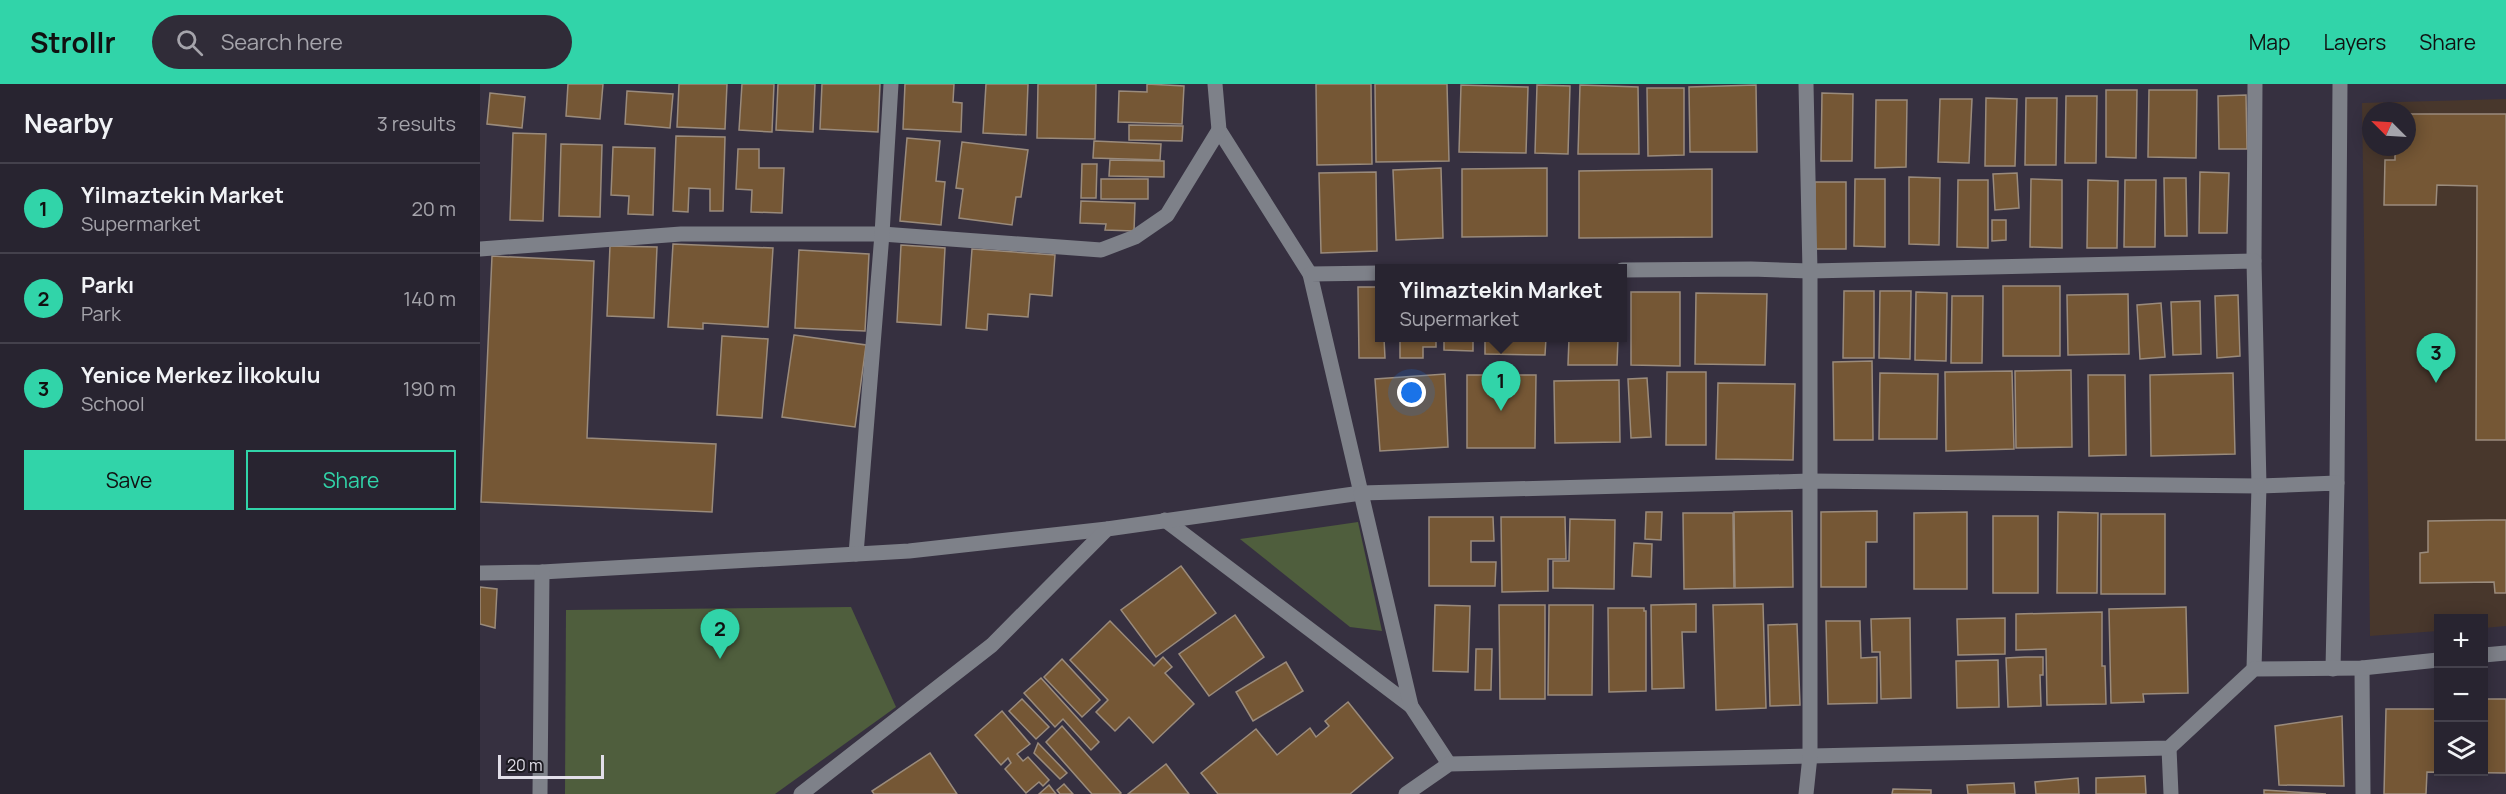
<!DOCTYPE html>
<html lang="en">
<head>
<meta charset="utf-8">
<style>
	:root { --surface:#282430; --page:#302c38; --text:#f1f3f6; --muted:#a5a4ab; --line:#44414c; --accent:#31d4a9 }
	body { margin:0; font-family:Manrope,sans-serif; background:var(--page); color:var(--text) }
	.controls { position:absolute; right:18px; bottom:18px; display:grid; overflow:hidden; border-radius:0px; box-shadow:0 3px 15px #0003 }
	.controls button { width:54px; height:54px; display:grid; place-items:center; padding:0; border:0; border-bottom:2px solid var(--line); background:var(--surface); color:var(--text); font:30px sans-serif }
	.compass { position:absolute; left:1882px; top:18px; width:54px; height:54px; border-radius:50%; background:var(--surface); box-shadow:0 3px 15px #0003; rotate:294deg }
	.scale { position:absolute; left:18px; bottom:15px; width:106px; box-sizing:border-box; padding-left:6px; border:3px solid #e2dfe9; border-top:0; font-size:16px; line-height:21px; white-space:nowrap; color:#e2dfe9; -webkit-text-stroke:4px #1c1a21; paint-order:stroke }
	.you { position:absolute; left:932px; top:309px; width:21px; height:21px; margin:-15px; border:4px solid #fff; border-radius:50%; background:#1a73e8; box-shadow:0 0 0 9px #1a73e833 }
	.badge { display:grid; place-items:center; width:39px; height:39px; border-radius:50%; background:var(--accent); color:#111; font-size:20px; font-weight:700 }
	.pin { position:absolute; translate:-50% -50px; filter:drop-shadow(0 2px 3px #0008) }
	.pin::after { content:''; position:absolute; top:32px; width:21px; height:18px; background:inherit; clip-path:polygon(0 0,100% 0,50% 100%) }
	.popup { position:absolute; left:895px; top:180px; width:252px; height:78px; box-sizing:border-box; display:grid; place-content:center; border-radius:0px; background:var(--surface); filter:drop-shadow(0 2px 4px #0005); font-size:20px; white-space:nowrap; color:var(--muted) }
	.popup b { font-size:22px; color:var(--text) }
	.popup::after { content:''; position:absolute; left:50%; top:100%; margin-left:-12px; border:12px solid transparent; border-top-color:var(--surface) }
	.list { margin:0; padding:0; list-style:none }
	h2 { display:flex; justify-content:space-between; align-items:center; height:78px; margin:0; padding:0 24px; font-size:26px }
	h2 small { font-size:20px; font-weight:400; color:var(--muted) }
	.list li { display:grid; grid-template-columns:39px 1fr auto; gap:18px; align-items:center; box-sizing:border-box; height:90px; padding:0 24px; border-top:2px solid var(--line) }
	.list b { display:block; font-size:22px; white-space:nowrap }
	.list p { margin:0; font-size:20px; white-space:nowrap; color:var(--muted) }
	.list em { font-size:20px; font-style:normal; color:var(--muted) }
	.actions { display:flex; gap:12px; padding:18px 24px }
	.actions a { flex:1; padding:14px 0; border:2px solid var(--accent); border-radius:0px; text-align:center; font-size:21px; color:var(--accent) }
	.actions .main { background:var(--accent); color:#111 }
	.icon { flex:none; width:33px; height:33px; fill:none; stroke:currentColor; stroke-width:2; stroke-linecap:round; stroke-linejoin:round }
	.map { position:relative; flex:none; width:2026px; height:710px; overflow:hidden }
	header { display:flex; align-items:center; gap:36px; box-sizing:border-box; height:84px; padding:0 30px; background:var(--accent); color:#111 }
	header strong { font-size:28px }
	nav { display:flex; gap:33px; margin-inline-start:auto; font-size:21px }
	.search { width:420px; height:54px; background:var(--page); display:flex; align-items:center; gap:15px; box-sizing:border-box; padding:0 21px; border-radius:33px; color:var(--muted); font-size:22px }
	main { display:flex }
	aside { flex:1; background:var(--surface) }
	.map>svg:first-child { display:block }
	.education { fill:#48372c; fill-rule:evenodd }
	.green { fill:#4f5e3d }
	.building { fill:#755735; stroke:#9a8b7c; stroke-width:1.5 }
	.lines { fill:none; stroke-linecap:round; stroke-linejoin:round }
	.minor { stroke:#7e8189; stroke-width:15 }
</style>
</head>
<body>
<header>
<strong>Strollr</strong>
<div class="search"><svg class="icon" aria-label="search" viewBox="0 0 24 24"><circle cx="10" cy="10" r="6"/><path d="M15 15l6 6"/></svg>Search here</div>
<nav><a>Map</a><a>Layers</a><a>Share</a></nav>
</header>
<main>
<aside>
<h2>Nearby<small>3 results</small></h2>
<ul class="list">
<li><span class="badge">1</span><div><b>Yilmaztekin Market</b><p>Supermarket</p></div><em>20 m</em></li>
<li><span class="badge">2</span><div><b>Parkı</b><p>Park</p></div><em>140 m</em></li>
<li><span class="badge">3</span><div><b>Yenice Merkez İlkokulu</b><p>School</p></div><em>190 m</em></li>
</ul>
<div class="actions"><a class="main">Save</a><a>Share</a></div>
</aside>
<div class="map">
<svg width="2026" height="710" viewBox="0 0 2026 710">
	<rect width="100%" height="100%" fill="#363040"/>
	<path class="education" d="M 2026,15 L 2026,542 L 2004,544 L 2004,534 L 1958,534 L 1958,547 L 1890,552 L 1882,19 ZM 1891,27 L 1927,27 L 1927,63 L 1891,63 Z"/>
	<g class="green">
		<path d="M 878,438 L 902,547 L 870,543 L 760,455 Z"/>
		<path d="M 371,523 L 416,623 L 295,710 L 85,710 L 86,526 Z"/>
	</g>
	<g class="building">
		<path d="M 88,0 L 123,0 L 120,35 L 86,32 Z"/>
		<path d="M 199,0 L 247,0 L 245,45 L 197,43 Z"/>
		<path d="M 262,0 L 294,0 L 292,48 L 259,46 Z"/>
		<path d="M 298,0 L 335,0 L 333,48 L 296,46 Z"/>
		<path d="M 342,0 L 400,0 L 398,48 L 340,45 Z"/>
		<path d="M 425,0 L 474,0 L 473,18 L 482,19 L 481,48 L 423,45 Z"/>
		<path d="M 506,0 L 548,0 L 546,51 L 503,49 Z"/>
		<path d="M 558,0 L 616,0 L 615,55 L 557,54 Z"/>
		<path d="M 667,0 L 704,2 L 702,40 L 638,38 L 639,7 L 667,8 Z"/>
		<path d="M 836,0 L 891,0 L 892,80 L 837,81 Z"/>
		<path d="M 895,0 L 967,0 L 969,77 L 896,78 Z"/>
		<path d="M 981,1 L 1048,3 L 1046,69 L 979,68 Z"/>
		<path d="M 1057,1 L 1090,2 L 1088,70 L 1055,69 Z"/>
		<path d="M 1100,1 L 1158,3 L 1159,70 L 1098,70 Z"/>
		<path d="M 1276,1 L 1277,68 L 1210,68 L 1209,3 Z"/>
		<path d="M 1167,4 L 1204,4 L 1204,71 L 1168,72 Z"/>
		<path d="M 1626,6 L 1657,6 L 1656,74 L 1626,73 Z"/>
		<path d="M 1669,6 L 1717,6 L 1716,74 L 1668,73 Z"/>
		<path d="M 147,7 L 193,10 L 190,44 L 145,40 Z"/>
		<path d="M 10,9 L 45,13 L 42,44 L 7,40 Z"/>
		<path d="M 1342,9 L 1373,10 L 1372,77 L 1341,77 Z"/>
		<path d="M 1766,11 L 1767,65 L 1739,65 L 1738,12 Z"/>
		<path d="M 1586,12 L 1617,12 L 1616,79 L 1585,79 Z"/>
		<path d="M 1506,14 L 1537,15 L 1535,82 L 1505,82 Z"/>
		<path d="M 1546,14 L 1577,14 L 1576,81 L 1545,81 Z"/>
		<path d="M 1460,15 L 1492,15 L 1489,79 L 1458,78 Z"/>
		<path d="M 1396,16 L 1427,16 L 1426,83 L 1395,84 Z"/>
		<path d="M 1927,30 L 2026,30 L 2026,356 L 1996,356 L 1997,102 L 1957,101 L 1956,121 L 1904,121 L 1905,76 L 1915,76 L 1915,63 L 1927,63 Z"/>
		<path d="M 649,41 L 703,42 L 702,57 L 649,56 Z"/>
		<path d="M 33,49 L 66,50 L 63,137 L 30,136 Z"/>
		<path d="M 196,52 L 245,53 L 243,127 L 230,127 L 230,105 L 209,104 L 208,128 L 193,127 Z"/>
		<path d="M 427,54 L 460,57 L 456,97 L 465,98 L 461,141 L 420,137 Z"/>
		<path d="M 614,57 L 681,60 L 680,76 L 613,74 Z"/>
		<path d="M 482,58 L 548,66 L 541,113 L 536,113 L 532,141 L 479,134 L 483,105 L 476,104 Z"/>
		<path d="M 81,60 L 122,61 L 120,133 L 79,132 Z"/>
		<path d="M 133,63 L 175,64 L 173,131 L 148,130 L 149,112 L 131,111 Z"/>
		<path d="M 258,65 L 279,65 L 279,84 L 304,84 L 302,129 L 271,128 L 272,106 L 256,105 Z"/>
		<path d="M 630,76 L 684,77 L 684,93 L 629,92 Z"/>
		<path d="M 602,80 L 617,80 L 616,114 L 601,114 Z"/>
		<path d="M 961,84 L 963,154 L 916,156 L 913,86 Z"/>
		<path d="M 1067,84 L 1067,152 L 982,153 L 982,85 Z"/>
		<path d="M 1232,85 L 1232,153 L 1099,154 L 1099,87 Z"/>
		<path d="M 896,88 L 897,167 L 841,169 L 839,89 Z"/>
		<path d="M 1720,88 L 1749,89 L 1747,149 L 1719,149 Z"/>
		<path d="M 1537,89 L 1539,124 L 1515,126 L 1513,90 Z"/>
		<path d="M 1429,93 L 1460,94 L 1459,161 L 1429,160 Z"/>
		<path d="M 1684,94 L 1706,94 L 1707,152 L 1685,152 Z"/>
		<rect x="621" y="95" width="47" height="20"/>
		<path d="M 1375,95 L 1405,95 L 1405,163 L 1374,162 Z"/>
		<path d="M 1551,95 L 1582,96 L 1582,164 L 1550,163 Z"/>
		<path d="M 1478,96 L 1508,96 L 1508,164 L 1477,163 Z"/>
		<path d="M 1608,96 L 1638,97 L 1637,164 L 1607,164 Z"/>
		<path d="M 1645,96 L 1676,96 L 1675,163 L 1644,163 Z"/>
		<rect x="1335" y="98" width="31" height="67"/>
		<path d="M 601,117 L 655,119 L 654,147 L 625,146 L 626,140 L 600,139 Z"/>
		<path d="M 1512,136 L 1526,136 L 1526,156 L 1512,157 Z"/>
		<path d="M 193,160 L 293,164 L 288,243 L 223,239 L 223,245 L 188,243 Z"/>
		<path d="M 421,161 L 465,164 L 461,241 L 417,238 Z"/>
		<path d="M 130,162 L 177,163 L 174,234 L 127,232 Z"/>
		<path d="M 492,165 L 575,171 L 572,212 L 550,210 L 548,233 L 508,230 L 507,246 L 486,244 Z"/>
		<path d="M 319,166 L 389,170 L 385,247 L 315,244 Z"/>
		<path d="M 12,172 L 114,177 L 107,354 L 236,360 L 232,428 L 1,418 Z"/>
		<rect x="1523" y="202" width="57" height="70"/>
		<path d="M 878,203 L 900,203 L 900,254 L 904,254 L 905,274 L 879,274 Z"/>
		<path d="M 1364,207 L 1394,207 L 1394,274 L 1363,274 Z"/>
		<path d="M 1400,207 L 1431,207 L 1430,275 L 1399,274 Z"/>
		<path d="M 1151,208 L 1200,208 L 1200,282 L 1151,281 Z"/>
		<path d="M 1436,208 L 1467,209 L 1466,277 L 1435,276 Z"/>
		<path d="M 1216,209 L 1287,210 L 1285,281 L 1215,280 Z"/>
		<path d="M 1648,210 L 1649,270 L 1588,271 L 1587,211 Z"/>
		<path d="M 1758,211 L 1760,272 L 1737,274 L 1735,212 Z"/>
		<path d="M 1472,212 L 1503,212 L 1502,279 L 1471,279 Z"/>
		<path d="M 1720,217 L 1721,270 L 1693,271 L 1691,218 Z"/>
		<path d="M 1681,219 L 1685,273 L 1660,275 L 1657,221 Z"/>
		<path d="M 314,251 L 386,261 L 375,343 L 302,333 Z"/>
		<path d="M 242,252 L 288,255 L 282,334 L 237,331 Z"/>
		<path d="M 920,254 L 956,254 L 956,263 L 943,263 L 943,274 L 920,274 Z"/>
		<path d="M 964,254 L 993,254 L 993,267 L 964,266 Z"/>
		<path d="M 1005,254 L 1066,254 L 1065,271 L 1005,270 Z"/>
		<path d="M 1089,254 L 1138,254 L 1137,281 L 1088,281 Z"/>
		<path d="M 1392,277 L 1393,356 L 1354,356 L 1353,278 Z"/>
		<path d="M 1591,286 L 1592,363 L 1536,364 L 1535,287 Z"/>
		<path d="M 1532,287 L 1534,365 L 1466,367 L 1465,288 Z"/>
		<path d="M 1187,288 L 1226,288 L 1226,361 L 1186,361 Z"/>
		<path d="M 1400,289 L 1458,290 L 1457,355 L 1399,355 Z"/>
		<path d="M 1753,289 L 1755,370 L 1671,372 L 1670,291 Z"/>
		<path d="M 965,290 L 968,363 L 900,367 L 895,295 Z"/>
		<path d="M 987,291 L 1056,291 L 1055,364 L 987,364 Z"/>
		<path d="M 1608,291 L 1645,291 L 1646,371 L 1609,372 Z"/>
		<path d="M 1167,294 L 1171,353 L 1151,354 L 1148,295 Z"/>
		<path d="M 1139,296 L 1140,358 L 1075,359 L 1074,297 Z"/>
		<path d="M 1238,299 L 1315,300 L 1313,376 L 1236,375 Z"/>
		<path d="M 1312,427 L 1313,503 L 1255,504 L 1254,428 Z"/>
		<path d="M 1397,427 L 1397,458 L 1386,458 L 1386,503 L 1341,503 L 1341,428 Z"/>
		<path d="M 1166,428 L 1182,428 L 1181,456 L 1165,455 Z"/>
		<path d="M 1487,428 L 1487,505 L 1434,505 L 1434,429 Z"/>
		<path d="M 1578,428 L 1618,429 L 1617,509 L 1577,509 Z"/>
		<path d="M 1203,429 L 1253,429 L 1254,504 L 1204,505 Z"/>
		<rect x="1621" y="430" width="64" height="80"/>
		<rect x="1513" y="432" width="45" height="77"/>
		<path d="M 949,433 L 1013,433 L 1014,457 L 991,457 L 991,478 L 1016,478 L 1015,502 L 949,502 Z"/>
		<path d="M 1021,433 L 1085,433 L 1086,475 L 1068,475 L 1068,507 L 1022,508 Z"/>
		<path d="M 1090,435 L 1135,436 L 1134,505 L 1073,504 L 1073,477 L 1089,477 Z"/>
		<path d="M 2010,436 L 2026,436 L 2026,509 L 2015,509 L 2014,498 L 1940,499 L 1940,469 L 1948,468 L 1948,437 Z"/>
		<path d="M 1154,459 L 1172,460 L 1171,493 L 1152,492 Z"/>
		<path d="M 701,482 L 736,529 L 676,573 L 641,526 Z"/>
		<path d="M 0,503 L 17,505 L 15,544 L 0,540 Z"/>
		<path d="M 1216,520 L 1216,548 L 1202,548 L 1204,604 L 1172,605 L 1171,521 Z"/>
		<path d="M 1283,520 L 1286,624 L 1236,626 L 1233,521 Z"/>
		<path d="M 955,521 L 990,522 L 988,588 L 953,587 Z"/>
		<path d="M 1019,521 L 1065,521 L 1065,615 L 1020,615 Z"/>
		<path d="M 1069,521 L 1113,521 L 1112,611 L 1068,611 Z"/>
		<path d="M 1706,523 L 1708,609 L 1663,610 L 1664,618 L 1631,619 L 1629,525 Z"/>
		<path d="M 1128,524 L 1164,524 L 1164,527 L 1166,527 L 1166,607 L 1129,608 Z"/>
		<path d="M 1622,528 L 1622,582 L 1625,582 L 1626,620 L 1567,621 L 1566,565 L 1536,566 L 1536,530 Z"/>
		<path d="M 755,531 L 784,573 L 729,612 L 699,570 Z"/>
		<path d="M 1430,534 L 1431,614 L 1401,615 L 1400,568 L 1392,568 L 1391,535 Z"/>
		<path d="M 1525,534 L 1525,570 L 1478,571 L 1477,535 Z"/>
		<path d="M 630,537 L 674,582 L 683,573 L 692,583 L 685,589 L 714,620 L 673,659 L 649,633 L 635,647 L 616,628 L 628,616 L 590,576 Z"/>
		<path d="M 1346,537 L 1380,537 L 1381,574 L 1397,573 L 1397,619 L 1348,620 Z"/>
		<path d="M 1317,540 L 1320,621 L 1290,622 L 1288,541 Z"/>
		<path d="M 996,565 L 1012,565 L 1011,606 L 995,606 Z"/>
		<path d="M 1545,573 L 1563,573 L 1563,591 L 1560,591 L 1561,622 L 1528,623 L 1526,574 Z"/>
		<path d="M 582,575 L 620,616 L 602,633 L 564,593 Z"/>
		<path d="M 1518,576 L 1519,623 L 1477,624 L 1476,577 Z"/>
		<path d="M 806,578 L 823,607 L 773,637 L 756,608 Z"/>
		<path d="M 561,594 L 619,658 L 611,666 L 583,635 L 575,643 L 544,609 Z"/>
		<path d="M 542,615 L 569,643 L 556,655 L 529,627 Z"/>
		<path d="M 2004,615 L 2026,615 L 2026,689 L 1947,688 L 1946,710 L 1904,710 L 1906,625 L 1958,625 L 1958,688 L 2004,688 Z"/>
		<path d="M 868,618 L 913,674 L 870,710 L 738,710 L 721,689 L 776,645 L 797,671 L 830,644 L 836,653 L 849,642 L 845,637 Z"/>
		<path d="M 522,627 L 550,660 L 537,670 L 543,677 L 548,673 L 569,696 L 563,702 L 559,698 L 546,709 L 525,685 L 531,679 L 528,674 L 521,681 L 495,651 Z"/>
		<path d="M 1862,632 L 1864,702 L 1799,701 L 1795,642 Z"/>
		<path d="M 582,642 L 641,709 L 639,710 L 612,710 L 566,658 Z"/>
		<path d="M 558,659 L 587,689 L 580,695 L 554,669 Z"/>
		<path d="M 450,669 L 477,710 L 394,710 L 392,707 Z"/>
		<path d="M 686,680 L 709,710 L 648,710 Z"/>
		<path d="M 1665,692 L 1666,710 L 1616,710 L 1616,694 Z"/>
		<path d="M 1598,694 L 1599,710 L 1556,710 L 1555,698 Z"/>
		<path d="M 1534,699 L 1535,710 L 1488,710 L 1487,701 Z"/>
		<path d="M 584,700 L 593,710 L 580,710 L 577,706 Z"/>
		<path d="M 569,701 L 576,710 L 559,710 Z"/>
		<path d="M 1413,705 L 1451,706 L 1451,710 L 1412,710 Z"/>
		<path d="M 1784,706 L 1846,710 L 1784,710 Z"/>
	</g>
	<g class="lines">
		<g class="minor">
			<path d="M 735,0 L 739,46 L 830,190"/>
			<path d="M 0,165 L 201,150 L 402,150 L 621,166 L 655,153 L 687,131 L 739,46"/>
			<path d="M 1774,177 L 1775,0"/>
			<path d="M 1142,186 L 1271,185 L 1330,187 L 1774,177 L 1779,402 L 1774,585"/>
			<path d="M 1857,399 L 1860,0"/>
			<path d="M 685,436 L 931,622"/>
			<path d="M 376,470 L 402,150 L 411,0"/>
			<path d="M 0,489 L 62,488 L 429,467 L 627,445 L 881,409 L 830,190 L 900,189"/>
			<path d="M 2004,571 L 2026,569"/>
			<path d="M 1882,584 L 1883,710"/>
			<path d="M 1689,664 L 1691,710"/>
			<path d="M 969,680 L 931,622 L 881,409 L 1331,397 L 1779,402 L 1857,399 L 1853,585"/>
			<path d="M 60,710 L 62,488"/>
			<path d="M 321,710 L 512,561 L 627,445"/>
			<path d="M 926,710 L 969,680 L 1689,664 L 1774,585 L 1882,584 L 1958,576"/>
			<path d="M 1326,710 L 1330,672 L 1330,187 L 1326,0"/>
		</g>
	</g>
</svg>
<div class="controls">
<button>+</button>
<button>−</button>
<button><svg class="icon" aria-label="layers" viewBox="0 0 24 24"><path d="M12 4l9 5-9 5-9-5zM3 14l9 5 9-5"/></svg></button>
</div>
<svg class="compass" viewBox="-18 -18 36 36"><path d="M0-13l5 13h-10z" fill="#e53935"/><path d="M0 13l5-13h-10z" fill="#a5a4ab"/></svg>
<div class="scale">20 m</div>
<div class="you"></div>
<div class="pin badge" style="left:1021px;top:327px">1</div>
<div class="popup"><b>Yilmaztekin Market</b>Supermarket</div>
<div class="pin badge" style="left:240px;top:575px">2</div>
<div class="pin badge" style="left:1956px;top:299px">3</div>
</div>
</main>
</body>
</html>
